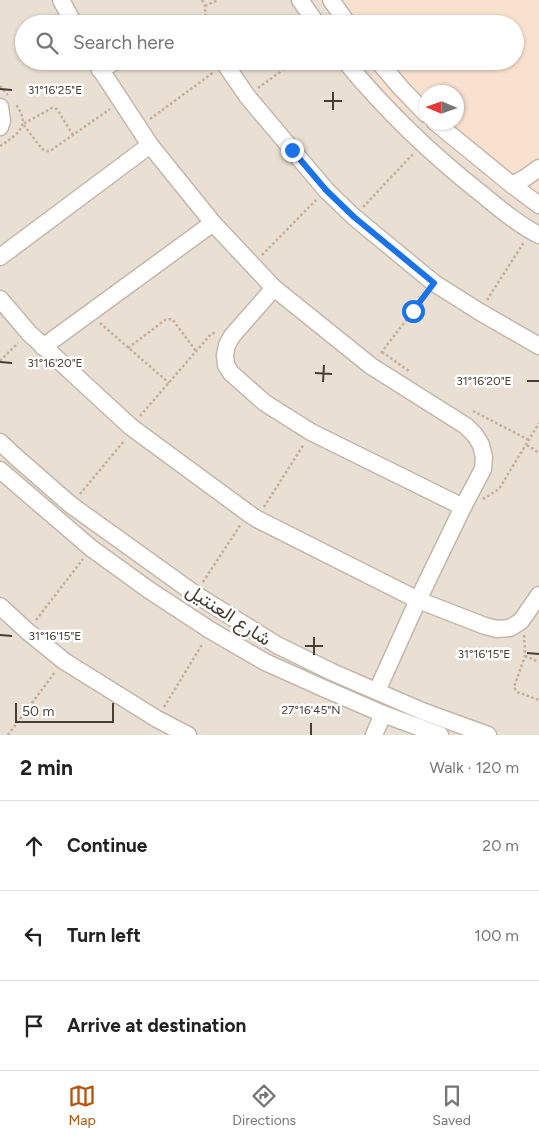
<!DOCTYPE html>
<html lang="en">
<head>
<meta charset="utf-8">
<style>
	:root { --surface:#fff; --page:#f2f2f2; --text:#222; --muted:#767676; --line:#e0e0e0; --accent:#b45309 }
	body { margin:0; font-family:Figtree,Vazirmatn,sans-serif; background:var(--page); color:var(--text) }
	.compass { position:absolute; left:419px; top:85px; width:45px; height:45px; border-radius:50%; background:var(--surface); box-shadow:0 1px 4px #0004; rotate:272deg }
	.scale { position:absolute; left:15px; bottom:12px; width:99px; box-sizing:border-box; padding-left:5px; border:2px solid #483e34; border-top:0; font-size:14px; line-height:18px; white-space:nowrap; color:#483e34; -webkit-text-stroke:4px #fff; paint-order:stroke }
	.stop { position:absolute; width:15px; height:15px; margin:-11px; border:4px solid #1a73e8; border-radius:50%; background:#fff }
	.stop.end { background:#1a73e8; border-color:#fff; box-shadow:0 1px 5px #0008 }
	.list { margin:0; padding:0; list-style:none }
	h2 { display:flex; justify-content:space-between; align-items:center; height:65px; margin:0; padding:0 20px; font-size:21px }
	h2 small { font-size:16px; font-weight:400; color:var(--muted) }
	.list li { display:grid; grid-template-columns:32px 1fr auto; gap:15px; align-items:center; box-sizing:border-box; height:90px; padding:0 20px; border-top:1px solid var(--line) }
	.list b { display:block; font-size:19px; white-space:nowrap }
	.list em { font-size:16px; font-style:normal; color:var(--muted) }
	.icon { flex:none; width:28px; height:28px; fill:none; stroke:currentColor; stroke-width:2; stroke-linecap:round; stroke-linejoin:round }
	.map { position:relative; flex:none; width:539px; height:735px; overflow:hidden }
	.search { position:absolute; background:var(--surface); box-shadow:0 1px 4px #0004; left:15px; right:15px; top:15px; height:55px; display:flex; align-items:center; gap:12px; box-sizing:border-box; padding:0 18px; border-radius:28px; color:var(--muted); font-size:19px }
	.sheet { height:335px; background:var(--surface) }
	nav { display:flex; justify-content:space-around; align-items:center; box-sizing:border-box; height:70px; border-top:1px solid var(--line); background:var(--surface); font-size:14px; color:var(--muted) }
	nav a { display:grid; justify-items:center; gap:2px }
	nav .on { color:var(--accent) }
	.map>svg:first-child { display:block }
	.residential { fill:#e9dfd3 }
	.commercial { fill:#f9e1cf; fill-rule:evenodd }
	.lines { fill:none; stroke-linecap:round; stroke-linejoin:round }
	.minor-casing { stroke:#c4b7aa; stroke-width:19 }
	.path { stroke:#c4ae97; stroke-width:2.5; stroke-dasharray:2.5 2.5; stroke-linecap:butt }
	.minor { stroke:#fff; stroke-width:16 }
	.route { stroke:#1a73e8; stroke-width:6 }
	.ticks { fill:none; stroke:#483e34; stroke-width:2 }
	.labels { text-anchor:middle; stroke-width:5; stroke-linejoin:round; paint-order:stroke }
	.street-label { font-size:19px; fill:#483e34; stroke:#fff }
	.ticks-label { font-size:12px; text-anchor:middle; fill:#483e34; stroke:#fff; stroke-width:5; stroke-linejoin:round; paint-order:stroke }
</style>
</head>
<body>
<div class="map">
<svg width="539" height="735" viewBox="0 0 539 735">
	<rect width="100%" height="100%" fill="#f5eee6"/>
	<path class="residential" d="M 0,0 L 318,0 L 336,24 L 24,24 L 24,61 L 363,61 L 387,94 L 504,193 L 539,217 L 539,735 L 0,735 Z"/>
	<path class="commercial" d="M 318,0 L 539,0 L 539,217 L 504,193 L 387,94 L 363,61 L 515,61 L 515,24 L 336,24 ZM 426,92 L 456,92 L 456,122 L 426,122 Z"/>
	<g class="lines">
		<g class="minor-casing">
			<g id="minor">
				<path d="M 61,0 L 74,24"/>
				<path d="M 300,0 L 317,24"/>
				<path d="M 331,0 L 348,24"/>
				<path d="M 95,61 L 150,145 L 213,223 L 274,288 L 371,366 L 466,426 L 475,435 L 481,445 L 484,457 L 483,469 L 463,507 L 418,600 L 377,691"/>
				<path d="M 223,61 L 247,96 L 326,190 L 354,217 L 434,283 L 480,312 L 539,346"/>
				<path d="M 345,61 C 386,111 432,155 483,195 C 500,209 519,225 539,235"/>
				<path d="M 378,61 L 401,88 L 426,114"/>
				<path d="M 100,70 L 116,61"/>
				<path d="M 0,107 L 2,121 L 0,127"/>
				<path d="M 435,122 L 512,185 L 539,205"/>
				<path d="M 512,185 L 525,178 L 539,168"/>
				<path d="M 0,257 L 150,145"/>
				<path d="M 274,288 L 232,336 L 227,345 L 225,355 L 226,365 L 231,373 L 265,403 L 311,432 L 463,507"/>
				<path d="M 0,299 L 29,333 L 131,427 L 248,513 L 257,519 L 418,600 L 485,626 L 497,629 L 510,628 L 521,621 L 539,595"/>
				<path d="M 43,347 L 213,223"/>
				<path d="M 0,442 L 16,457 L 71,505 L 195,594 L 277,645 L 332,672 L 422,711 L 488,735"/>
				<path d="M 0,470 L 91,548 L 149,590 L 210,630 L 265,662 L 323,688 L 383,714 L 440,735"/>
				<path d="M 0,606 L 27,631 L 64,661 L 157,719 L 188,735"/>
				<path d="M 374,735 L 383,714"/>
			</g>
		</g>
		<g class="path">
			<path d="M 202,0 L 205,6 L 206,24"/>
			<path d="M 205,6 L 218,0"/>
			<path d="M 0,86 L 8,95"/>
			<path d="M 258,88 L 295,61"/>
			<path d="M 150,119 L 214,72"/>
			<path d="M 73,135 L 57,109 L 52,108 L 23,124 L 42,149 L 47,151 L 50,151 L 110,109"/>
			<path d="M 0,146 C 5,143 9,140 14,136 C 27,125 24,116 15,103"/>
			<path d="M 363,207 L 413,154"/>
			<path d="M 262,255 L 316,200"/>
			<path d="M 487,300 L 524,242"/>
			<path d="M 100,323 L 169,383"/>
			<path d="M 128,348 L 165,320 L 171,319 L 173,320 L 196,351"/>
			<path d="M 382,352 L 409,371"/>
			<path d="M 381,353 L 426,294"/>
			<path d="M 0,361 L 18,343"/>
			<path d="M 473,411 L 529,440"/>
			<path d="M 140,416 L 211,334 L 217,332"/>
			<path d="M 527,445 L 539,453"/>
			<path d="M 80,494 L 124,441"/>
			<path d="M 483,499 L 499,489 L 539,423"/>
			<path d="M 264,507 L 304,444"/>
			<path d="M 203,582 L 241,524"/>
			<path d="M 36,620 L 83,559"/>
			<path d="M 524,635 L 525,656 L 514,687 L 517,692 L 539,700"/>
			<path d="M 525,656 L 539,662"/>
			<path d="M 164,707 L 203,643"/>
			<path d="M 8,735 L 55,672"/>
		</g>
		<use href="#minor" class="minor"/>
	</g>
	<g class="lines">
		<path class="route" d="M 292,150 L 326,190 L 354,217 L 434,283 L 413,311"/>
	</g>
	<path class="ticks" d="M 0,89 L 12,90M 324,101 L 342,101M 333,110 L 333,92M 0,362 L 12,363M 315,373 L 332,374M 527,381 L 539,381M 323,382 L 324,365M 0,635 L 12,636M 305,646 L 323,646M 527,653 L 539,654M 314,655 L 314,637M 311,735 L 311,723"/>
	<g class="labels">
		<g class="street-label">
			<text transform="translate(229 614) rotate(33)" y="7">شارع العنتيل</text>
		</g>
	</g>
	<g class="ticks-label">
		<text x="55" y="94">31°16'25"E</text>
		<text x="55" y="367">31°16'20"E</text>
		<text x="484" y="385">31°16'20"E</text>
		<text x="55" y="640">31°16'15"E</text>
		<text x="484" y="658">31°16'15"E</text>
		<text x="311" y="714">27°16'45"N</text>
	</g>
</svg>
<svg class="compass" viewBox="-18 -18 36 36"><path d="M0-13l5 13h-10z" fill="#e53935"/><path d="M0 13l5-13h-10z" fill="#767676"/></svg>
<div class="scale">50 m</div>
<div class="stop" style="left:413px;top:311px"></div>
<div class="stop end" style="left:292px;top:150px"></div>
<div class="search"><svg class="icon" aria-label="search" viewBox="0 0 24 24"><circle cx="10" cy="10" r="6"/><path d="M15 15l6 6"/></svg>Search here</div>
</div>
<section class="sheet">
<h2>2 min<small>Walk · 120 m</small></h2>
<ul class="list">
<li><svg class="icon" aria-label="ahead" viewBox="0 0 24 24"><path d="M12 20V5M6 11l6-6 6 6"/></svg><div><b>Continue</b></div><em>20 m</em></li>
<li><svg class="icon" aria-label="left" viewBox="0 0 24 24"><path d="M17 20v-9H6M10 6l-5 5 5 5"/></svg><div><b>Turn left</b></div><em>100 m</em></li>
<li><svg class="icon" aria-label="arrive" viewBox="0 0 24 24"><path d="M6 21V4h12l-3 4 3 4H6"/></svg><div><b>Arrive at destination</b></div></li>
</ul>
</section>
<nav>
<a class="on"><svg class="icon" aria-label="map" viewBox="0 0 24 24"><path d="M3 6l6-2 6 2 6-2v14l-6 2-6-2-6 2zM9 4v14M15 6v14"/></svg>Map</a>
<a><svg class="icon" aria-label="directions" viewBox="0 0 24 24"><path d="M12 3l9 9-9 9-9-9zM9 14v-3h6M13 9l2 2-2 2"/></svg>Directions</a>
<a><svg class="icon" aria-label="saved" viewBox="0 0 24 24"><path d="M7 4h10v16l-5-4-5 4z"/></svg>Saved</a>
</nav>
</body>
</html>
